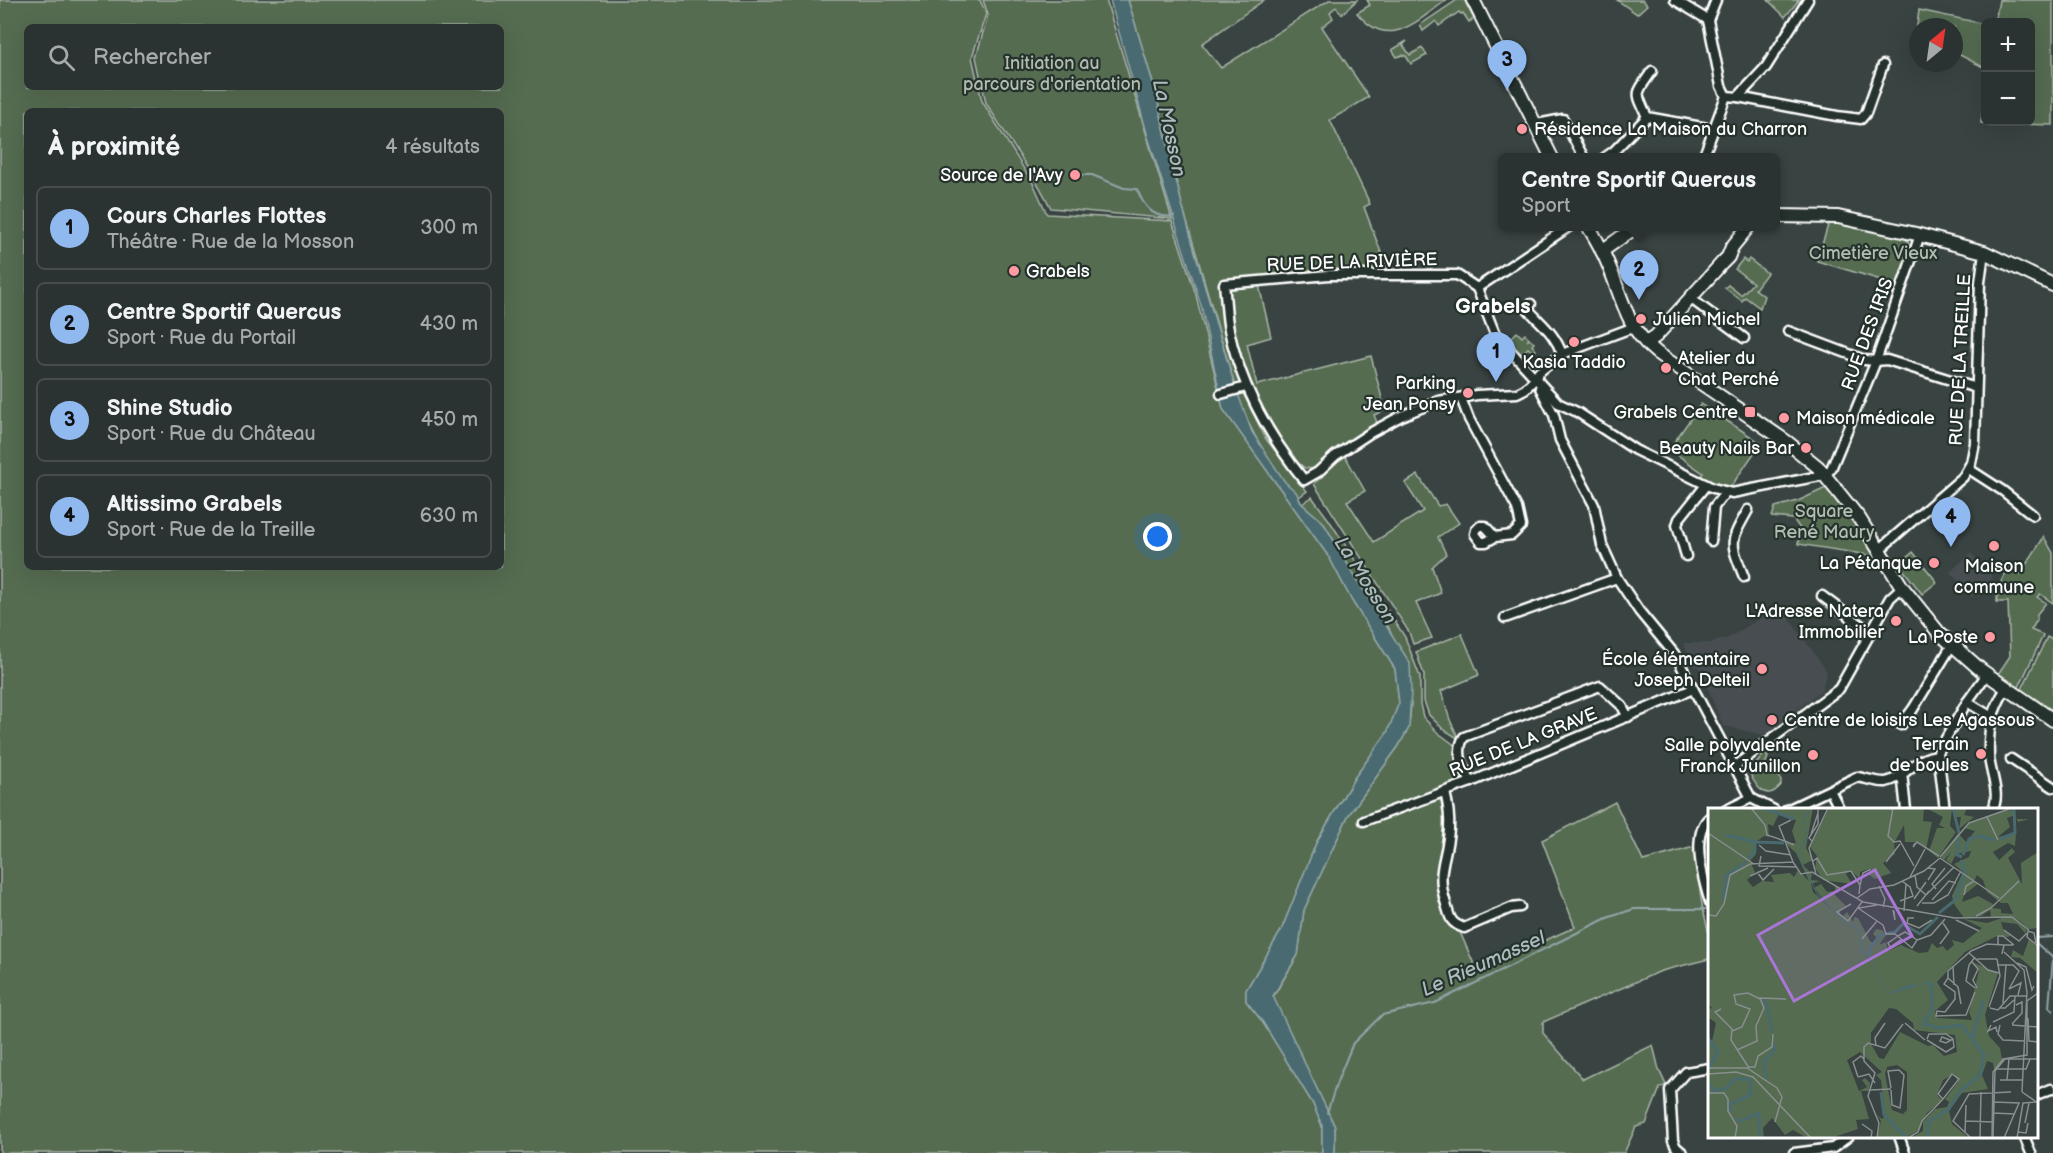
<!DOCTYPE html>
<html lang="fr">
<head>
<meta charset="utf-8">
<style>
	:root { --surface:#2b3232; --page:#333a3a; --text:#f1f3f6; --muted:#a6aaac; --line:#474d4d; --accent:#90b9f0 }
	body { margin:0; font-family:"Balsamiq Sans",sans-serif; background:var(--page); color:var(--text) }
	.controls { position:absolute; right:18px; top:18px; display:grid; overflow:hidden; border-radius:9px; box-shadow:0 6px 24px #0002 }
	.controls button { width:54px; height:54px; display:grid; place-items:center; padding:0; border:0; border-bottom:2px solid var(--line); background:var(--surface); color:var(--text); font:30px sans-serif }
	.compass { position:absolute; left:1909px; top:18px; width:54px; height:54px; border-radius:50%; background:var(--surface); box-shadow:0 6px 24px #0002; rotate:29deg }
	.you { position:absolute; left:1158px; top:537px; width:21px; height:21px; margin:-15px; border:4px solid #fff; border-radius:50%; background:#1a73e8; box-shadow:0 0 0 9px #1a73e833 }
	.badge { display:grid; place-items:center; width:39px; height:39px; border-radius:50%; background:var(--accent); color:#111; font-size:20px; font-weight:700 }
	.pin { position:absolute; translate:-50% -50px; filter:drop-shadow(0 2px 3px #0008) }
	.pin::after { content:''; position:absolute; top:32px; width:21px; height:18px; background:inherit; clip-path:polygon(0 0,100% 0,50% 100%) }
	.popup { position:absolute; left:1498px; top:153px; width:282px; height:78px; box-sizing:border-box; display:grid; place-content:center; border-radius:9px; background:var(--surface); filter:drop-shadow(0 2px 4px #0005); font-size:20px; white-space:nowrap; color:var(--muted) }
	.popup b { font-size:22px; color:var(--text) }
	.popup::after { content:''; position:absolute; left:50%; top:100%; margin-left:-12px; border:12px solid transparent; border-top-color:var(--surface) }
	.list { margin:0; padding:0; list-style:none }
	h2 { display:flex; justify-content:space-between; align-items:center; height:78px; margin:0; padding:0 24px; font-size:26px }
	h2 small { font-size:20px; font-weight:400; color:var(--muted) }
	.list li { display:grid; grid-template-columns:39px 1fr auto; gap:18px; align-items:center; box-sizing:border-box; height:84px; margin:0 12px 12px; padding:0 12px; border:2px solid var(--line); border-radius:9px }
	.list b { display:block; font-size:22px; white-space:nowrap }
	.list p { margin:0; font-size:20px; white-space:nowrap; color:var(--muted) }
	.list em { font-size:20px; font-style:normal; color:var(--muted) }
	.icon { flex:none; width:33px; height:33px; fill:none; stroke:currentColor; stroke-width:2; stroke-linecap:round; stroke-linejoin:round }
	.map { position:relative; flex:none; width:2053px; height:1153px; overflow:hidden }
	.search { position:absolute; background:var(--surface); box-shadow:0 6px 24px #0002; left:24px; top:24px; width:480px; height:66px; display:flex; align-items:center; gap:15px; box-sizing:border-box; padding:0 21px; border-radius:9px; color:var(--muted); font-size:22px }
	.panel { position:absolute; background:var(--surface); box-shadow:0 6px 24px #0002; left:24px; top:108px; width:480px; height:462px; border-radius:9px }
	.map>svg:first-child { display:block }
	.built { fill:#464e51 }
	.green { fill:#556c51; stroke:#aab6a8; stroke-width:1.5; fill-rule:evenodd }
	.water { fill:#496a6f; stroke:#92a6a9; stroke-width:1.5 }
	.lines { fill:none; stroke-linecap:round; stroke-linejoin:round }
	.stream { stroke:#92a6a9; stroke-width:2 }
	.street-casing { stroke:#fff; stroke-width:13 }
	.secondary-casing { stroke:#fff; stroke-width:16 }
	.street { stroke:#26332d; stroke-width:8 }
	.secondary { stroke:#26332d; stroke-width:12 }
	.poi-dot { fill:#ff9aa2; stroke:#26332d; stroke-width:2 }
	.labels { text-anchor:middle; stroke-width:4.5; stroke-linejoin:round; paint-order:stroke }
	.park-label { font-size:18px; fill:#b2bdb1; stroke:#26332d }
	.poi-label { font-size:18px; fill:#fff; stroke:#26332d; text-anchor:end }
	.street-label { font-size:18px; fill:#fff; stroke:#26332d }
	.water-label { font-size:20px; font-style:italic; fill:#adbcbe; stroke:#26332d }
	.quarter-label { font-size:21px; font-weight:bold; fill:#fff; stroke:#26332d }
	.inset-river { fill:none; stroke:#496a6f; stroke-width:3 }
	.inset-road { fill:none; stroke:#888e8e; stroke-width:1.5 }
	.view { fill:#a976d5; fill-opacity:0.15; stroke:#a976d5; stroke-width:3 }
	.inset-edge { fill:none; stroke:#fff; stroke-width:3 }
</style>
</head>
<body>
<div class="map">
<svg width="2053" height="1153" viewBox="0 0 2053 1153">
	<rect width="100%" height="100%" fill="#394342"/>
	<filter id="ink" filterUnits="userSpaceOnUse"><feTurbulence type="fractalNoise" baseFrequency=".0167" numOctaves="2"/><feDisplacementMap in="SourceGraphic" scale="12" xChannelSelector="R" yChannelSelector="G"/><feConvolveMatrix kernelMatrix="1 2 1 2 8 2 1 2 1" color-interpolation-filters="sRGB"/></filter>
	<g filter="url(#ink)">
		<g class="built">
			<path d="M 1971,553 L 1993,578 L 1972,597 L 1950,572 Z"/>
			<path d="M 1780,606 L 1827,671 L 1822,690 L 1765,735 L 1723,726 L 1699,667 L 1688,665 L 1689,655 L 1683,643 L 1709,643 L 1728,638 Z"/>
		</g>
		<g class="green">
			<path d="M 0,0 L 980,0 L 986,14 L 972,57 L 982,101 L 1034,185 L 1047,214 L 1172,221 L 1196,295 L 1223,409 L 1329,557 L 1352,601 L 1395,669 L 1399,703 L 1387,733 L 1355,777 L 1317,841 L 1281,931 L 1246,990 L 1246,1001 L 1262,1021 L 1313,1104 L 1322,1126 L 1322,1153 L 0,1153 ZM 27,27 L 501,27 L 501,87 L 27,87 ZM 27,111 L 501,111 L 501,567 L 27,567 Z"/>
			<path d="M 983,0 L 1106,0 L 1172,219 L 1051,208 L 1039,186 L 986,103 L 976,57 L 988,15 Z"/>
			<path d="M 1128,0 L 1264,0 L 1202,44 L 1221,68 L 1329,0 L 1357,0 L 1342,14 L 1336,7 L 1330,12 L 1333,18 L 1322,27 L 1369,97 L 1330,120 L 1370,204 L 1364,207 L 1388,271 L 1330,271 L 1221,282 L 1242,385 L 1235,386 L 1182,205 L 1155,90 Z"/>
			<path d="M 1367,0 L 1447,0 C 1416,21 1389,52 1357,13 L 1370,5 Z"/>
			<path d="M 1457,0 L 1464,0 L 1474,19 L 1469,22 L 1463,13 L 1461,14 L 1459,12 L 1439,26 L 1436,21 L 1423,31 L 1420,25 Z"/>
			<path d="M 1617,0 L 1643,0 L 1647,5 L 1637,14 Z"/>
			<path d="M 1768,0 L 1799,0 L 1785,17 Z"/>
			<path d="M 1999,0 L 2053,0 L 2053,125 L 1981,123 L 1985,87 L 1986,122 L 2030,122 L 2030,22 L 1995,22 Z"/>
			<path d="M 1919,10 L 1985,24 L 1985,68 L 1954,52 L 1954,27 L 1918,27 L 1918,34 L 1916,33 Z"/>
			<path d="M 1407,41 L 1403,45 L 1410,55 L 1422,48 L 1427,55 L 1411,64 L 1406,56 L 1402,55 L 1397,57 L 1392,50 Z"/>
			<path d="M 1834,220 L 1901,236 L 1908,241 L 1910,251 L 1898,285 L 1817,261 L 1829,222 Z"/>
			<path d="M 1743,259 L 1747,262 L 1749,259 L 1767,273 L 1755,289 L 1764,296 L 1760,308 L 1745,297 L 1742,301 L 1725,288 L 1728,285 L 1741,295 L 1753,283 L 1735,269 Z"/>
			<path d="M 1259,285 L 1271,337 L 1247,344 L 1257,385 L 1371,356 L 1385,410 L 1374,415 L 1378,425 L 1314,469 L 1305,468 L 1286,454 L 1251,387 L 1235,343 L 1228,288 Z"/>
			<path d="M 1517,332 L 1522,337 L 1525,334 L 1529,338 L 1528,340 L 1530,339 L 1534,343 L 1532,345 L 1536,350 L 1534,353 L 1528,348 L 1520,355 L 1509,340 Z"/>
			<path d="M 1242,391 L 1266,439 L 1307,491 L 1299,497 C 1295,490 1288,487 1283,480 C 1264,454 1247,425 1237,394 Z"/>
			<path d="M 1701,404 L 1761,443 L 1730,488 L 1720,487 L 1700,477 L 1703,473 L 1669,449 Z"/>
			<path d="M 1344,454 L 1365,491 L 1347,501 L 1374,542 L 1423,511 L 1405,483 L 1418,475 L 1438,506 L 1446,504 L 1459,523 L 1438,537 L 1446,554 L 1432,567 L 1441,593 L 1416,603 L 1432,638 L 1413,644 L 1409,632 L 1314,484 Z"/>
			<path d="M 1828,487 L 1844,507 L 1875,556 L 1798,544 L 1801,530 L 1793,519 L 1772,517 L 1775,507 L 1798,501 Z"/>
			<path d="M 1312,497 L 1329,520 L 1405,637 L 1420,677 L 1420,704 L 1423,717 L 1437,732 L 1456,746 L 1455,757 L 1464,781 L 1369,815 L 1364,821 L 1450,794 L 1454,818 L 1445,887 L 1453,916 L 1477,971 L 1575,927 L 1542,840 L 1615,802 L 1643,861 L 1694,847 L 1702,905 L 1709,934 L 1709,959 L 1661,971 L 1543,1022 L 1543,1033 L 1583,1079 L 1653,1045 L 1659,1070 L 1666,1085 L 1660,1088 L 1646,1124 L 1636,1127 L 1624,1153 L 1335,1153 L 1335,1127 L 1273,997 L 1298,955 L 1304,910 L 1348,816 L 1398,747 L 1409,727 L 1411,704 L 1389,628 L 1357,580 L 1323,522 L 1302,504 Z"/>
			<path d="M 2044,537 L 2053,553 L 2053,603 L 2040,594 L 2037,597 L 2046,603 L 2037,614 L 2037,620 L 2031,630 L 2043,635 L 2042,638 L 2018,689 L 1998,674 L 2010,656 L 2008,602 L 1997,602 C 1997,588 2002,579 2009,567 L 2020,574 Z"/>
			<path d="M 1913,552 L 1937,582 L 1922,594 L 1899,564 Z"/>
			<path d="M 1462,634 L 1479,675 L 1441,691 L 1450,720 L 1459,739 L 1443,729 L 1429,715 L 1424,701 L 1424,675 L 1416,652 Z"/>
			<path d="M 2047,637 L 2053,640 L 2053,706 L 2050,711 L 2021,691 Z"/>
			<path d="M 1765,753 L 1768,757 L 1764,767 C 1773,772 1781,769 1781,785 C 1768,801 1758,790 1751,776 L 1754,766 Z"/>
		</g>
		<path class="water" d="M 1110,0 L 1128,0 L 1155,90 L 1182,205 L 1204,284 L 1235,386 L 1252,432 L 1285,482 L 1296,492 L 1302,504 L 1323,522 L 1357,580 L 1410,663 L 1411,690 L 1409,728 L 1398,747 L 1348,816 L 1304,910 L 1298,955 L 1273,996 L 1335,1127 L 1335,1153 L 1322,1153 L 1322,1126 L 1313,1104 L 1262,1021 L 1246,1001 L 1246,990 L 1281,931 L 1317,841 L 1355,777 L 1387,733 L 1399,703 L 1395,669 L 1352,601 L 1329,557 L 1223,409 L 1201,305 L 1148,137 Z"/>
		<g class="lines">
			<g class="stream">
				<path d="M 1075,175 L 1092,175 L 1124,188 L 1137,189 C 1144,207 1153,219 1174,216"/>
				<path d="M 2036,938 L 2053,937"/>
				<path d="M 2036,943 L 2053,958 L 2049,1007 L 2053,1011"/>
				<path d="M 1327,1113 L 1337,1082 L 1353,1043 L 1382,1015 L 1435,1003 L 1607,918 L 1634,909 L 1710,909"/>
			</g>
			<g class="street-casing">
				<g id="street">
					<path d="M 1675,0 L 1708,20"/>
					<path d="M 1652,71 C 1634,97 1636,90 1647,117 L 1713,129"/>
					<path d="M 1726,96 L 1738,97 L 1766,67 L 1808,0"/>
					<path d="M 1738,97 L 1837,116 L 1861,119 L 1866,113 L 1883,65"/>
					<path d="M 1537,124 L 1563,119 L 1584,158"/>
					<path d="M 1604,158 L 1614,151 L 1647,117"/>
					<path d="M 1703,158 L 1726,96 L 1721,86 L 1708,20 L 1716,0"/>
					<path d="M 1477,288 L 1457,275 L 1329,275 L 1224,284 C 1226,299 1226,315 1229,330 C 1241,387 1268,435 1304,480 L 1318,472 L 1335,456 L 1370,433 L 1401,416 L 1438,401 L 1477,395 L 1517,393 L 1525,389 L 1535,379 L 1539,372 L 1562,354 L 1634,327"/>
					<path d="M 1477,288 L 1495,334 L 1558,403 L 1577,412 L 1635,450 L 1713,488 L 1732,493 L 1825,475 L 1831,469 L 1876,361 L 1920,235"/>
					<path d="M 1477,288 L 1570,226"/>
					<path d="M 1690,298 L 1744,338"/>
					<path d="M 1531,304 L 1527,308 C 1542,325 1554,332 1562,354"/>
					<path d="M 1788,331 L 1865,360 L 1876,361 L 1887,360 L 1976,388"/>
					<path d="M 1540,388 L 1554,415 L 1560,440 L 1594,505 L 1602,545 L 1617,578 L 1639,611 L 1676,656 L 1751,798"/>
					<path d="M 1221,394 L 1246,387"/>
					<path d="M 1461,398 L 1469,419 L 1517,508 L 1521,526 L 1512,535 L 1495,537 L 1485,526 L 1480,526 L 1476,530 L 1475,534 L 1481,542 L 1486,542 L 1495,537"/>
					<path d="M 1969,469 L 2003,491 L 2033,515"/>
					<path d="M 1711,541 L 1714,507 L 1725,493"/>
					<path d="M 1879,550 L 1963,477 L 1971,463 L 1975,443 L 1980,282 L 1984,252"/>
					<path d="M 1686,556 L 1677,525 L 1679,519 L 1706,485"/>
					<path d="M 1744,577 C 1730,541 1729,544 1748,510"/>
					<path d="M 1822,596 L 1870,632"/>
					<path d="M 1505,618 L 1617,578"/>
					<path d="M 1967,702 L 1992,717"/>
					<path d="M 1901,725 L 1913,709 L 1952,645"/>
					<path d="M 2011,759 L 2053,787"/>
					<path d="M 1735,766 L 1839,689 L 1890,598 L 1902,587"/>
					<path d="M 1902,773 L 1906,810"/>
					<path d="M 1471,782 C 1463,768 1455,752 1464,737 L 1600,686 L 1622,706 L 1628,717"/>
					<path d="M 1830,790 L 1840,810"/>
					<path d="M 1445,792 C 1448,804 1450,816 1449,829 C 1447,861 1435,869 1446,904 C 1450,918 1450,923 1464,928 L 1511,908 L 1520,907"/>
					<path d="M 1751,798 L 1774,810"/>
					<path d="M 1726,810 L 1751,798"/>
					<path d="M 1787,810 L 1857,777 C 1865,778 1879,783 1886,782 C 1906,778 1914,757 1938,755"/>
					<path d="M 1945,810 L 1938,752 L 1967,702 L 1987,674"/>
					<path d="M 1992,810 C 2002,795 1989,771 1989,755 C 1988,728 1992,711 2006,688"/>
					<path d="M 1710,817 C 1690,833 1703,880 1710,902"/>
					<path d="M 1364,821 L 1471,782 L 1693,689"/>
					<path d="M 2036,1095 L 2051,1089"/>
					<path d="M 1899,1136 L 1905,1153"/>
					<path d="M 2024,1136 L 2031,1153"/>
					<path d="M 1683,1153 L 1676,1147 L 1673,1141 L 1670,1090 L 1686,1072 L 1710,1068"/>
					<path d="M 1794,1153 L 1833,1148 L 1849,1136"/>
				</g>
			</g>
			<g class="secondary-casing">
				<g id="secondary">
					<path d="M 1473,0 L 1552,158"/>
					<path d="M 1776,216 L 1838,217 L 1916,234 L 1984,252 L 2053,285"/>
					<path d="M 1588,226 C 1593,234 1598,242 1602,251 C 1621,287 1622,325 1657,353 L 1787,442 L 1818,467 L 1859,518 L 1902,587 L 1939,633 L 1981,670 L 2053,720"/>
					<path d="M 1602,251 L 1637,226"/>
					<path d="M 1646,343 L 1656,336 L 1722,263 L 1728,257 L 1732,247 L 1749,226"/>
				</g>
			</g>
			<use href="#street" class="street"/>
			<use href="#secondary" class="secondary"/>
		</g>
	</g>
	<g class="poi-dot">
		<circle cx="1522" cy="129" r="6"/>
		<circle cx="1075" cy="175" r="6"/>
		<circle cx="1014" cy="271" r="6"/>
		<circle cx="1641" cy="319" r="6"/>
		<circle cx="1574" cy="342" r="6"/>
		<circle cx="1666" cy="368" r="6"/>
		<circle cx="1468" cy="393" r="6"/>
		<rect x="1744" y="406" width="12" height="12" rx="3"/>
		<circle cx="1784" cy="418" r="6"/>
		<circle cx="1806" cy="448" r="6"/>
		<circle cx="1994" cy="546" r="6"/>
		<circle cx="1934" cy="563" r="6"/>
		<circle cx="1896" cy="621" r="6"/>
		<circle cx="1990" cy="637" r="6"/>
		<circle cx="1762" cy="669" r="6"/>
		<circle cx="1772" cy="720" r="6"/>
		<circle cx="1981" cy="754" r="6"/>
		<circle cx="1813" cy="755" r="6"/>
	</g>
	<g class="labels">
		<g class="park-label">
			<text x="1052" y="69">Initiation au<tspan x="1052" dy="21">parcours d'orientation</tspan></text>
			<text x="1873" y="259">Cimetière Vieux</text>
			<text x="1824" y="517">Square<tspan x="1824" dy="21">René Maury</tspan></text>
		</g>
		<g class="poi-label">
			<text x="1534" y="135" text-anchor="start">Résidence La Maison du Charron</text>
			<text x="1063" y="181">Source de l'Avy</text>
			<text x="1026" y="277" text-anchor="start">Grabels</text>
			<text x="1653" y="325" text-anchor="start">Julien Michel</text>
			<text x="1678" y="364" text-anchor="start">Atelier du<tspan x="1678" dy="21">Chat Perché</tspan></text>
			<text x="1574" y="368" text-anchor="middle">Kasia Taddio</text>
			<text x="1456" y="389">Parking<tspan x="1456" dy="21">Jean Ponsy</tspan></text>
			<text x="1738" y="418">Grabels Centre</text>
			<text x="1796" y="424" text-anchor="start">Maison médicale</text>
			<text x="1794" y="454">Beauty Nails Bar</text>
			<text x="1922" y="569">La Pétanque</text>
			<text x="1994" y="572" text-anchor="middle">Maison<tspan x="1994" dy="21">commune</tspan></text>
			<text x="1884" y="617">L'Adresse Natera<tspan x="1884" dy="21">Immobilier</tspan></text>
			<text x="1978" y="643">La Poste</text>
			<text x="1750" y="665">École élémentaire<tspan x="1750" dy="21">Joseph Delteil</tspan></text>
			<text x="1784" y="726" text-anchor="start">Centre de loisirs Les Agassous</text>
			<text x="1969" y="750">Terrain<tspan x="1969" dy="21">de boules</tspan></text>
			<text x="1801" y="751">Salle polyvalente<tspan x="1801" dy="21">Franck Junillon</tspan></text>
		</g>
		<g class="street-label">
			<text transform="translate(1352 262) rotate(-2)" y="6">RUE DE LA RIVIÈRE</text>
			<text transform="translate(1867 334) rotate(-70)" y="6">RUE DES IRIS</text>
			<text transform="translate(1960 360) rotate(-87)" y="6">RUE DE LA TREILLE</text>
			<text transform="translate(1523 742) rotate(-22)" y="6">RUE DE LA GRAVE</text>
		</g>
		<g class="water-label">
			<text transform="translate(1170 128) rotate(78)" y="7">La Mosson</text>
			<text transform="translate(1366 580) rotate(58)" y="7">La Mosson</text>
			<text transform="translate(1483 963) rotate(-24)" y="7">Le Rieumassel</text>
		</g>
		<g class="quarter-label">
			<text x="1493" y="313">Grabels</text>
		</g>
	</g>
	<g transform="translate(1708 808)">
		<rect width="330" height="330" fill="#394342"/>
		<path d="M 0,0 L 105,0 L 98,40 L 105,52 L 95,57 L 104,66 L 103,72 L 112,73 L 103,76 L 105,84 L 125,103 L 106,80 L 113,76 L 119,84 L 127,83 L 127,78 L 134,81 L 126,86 L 138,98 L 131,103 L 134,109 L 139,104 L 145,114 L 146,109 L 150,110 L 162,133 L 165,135 L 169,130 L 165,126 L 168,121 L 174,122 L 178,127 L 171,137 L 178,134 L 180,143 L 193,137 L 211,145 L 220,144 L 224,135 L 229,140 L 235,138 L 239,143 L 246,137 L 244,132 L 255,135 L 274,120 L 256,111 L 279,115 L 294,110 L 283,109 L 282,102 L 273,108 L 256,110 L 246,96 L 244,88 L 255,64 L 246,56 L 261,49 L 263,43 L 248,46 L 243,56 L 238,52 L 243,44 L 236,52 L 233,49 L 250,25 L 258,34 L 267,23 L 256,20 L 261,15 L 297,3 L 305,2 L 309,11 L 321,11 L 310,14 L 307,7 L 299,10 L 302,19 L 290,29 L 308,25 L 307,38 L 300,35 L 285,44 L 291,52 L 304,40 L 307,44 L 300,50 L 314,76 L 313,55 L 330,44 L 329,120 L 321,121 L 307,109 L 319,122 L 317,125 L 309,116 L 293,114 L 295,121 L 303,127 L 300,129 L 291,127 L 257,144 L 229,174 L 240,192 L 227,203 L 229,210 L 264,212 L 261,204 L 271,163 L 264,154 L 290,165 L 277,207 L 281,228 L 292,240 L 294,251 L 298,250 L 286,262 L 285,255 L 279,253 L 274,267 L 280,281 L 254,285 L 241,303 L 244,316 L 261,330 L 203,330 L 215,323 L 215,314 L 227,301 L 239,299 L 241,294 L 237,291 L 250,274 L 246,266 L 235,272 L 229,287 L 234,292 L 219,305 L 211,322 L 197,330 L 169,330 L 173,313 L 169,307 L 174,311 L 177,308 L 173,272 L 168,267 L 174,264 L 152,244 L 139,252 L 151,283 L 159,279 L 154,272 L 157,270 L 162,275 L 161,283 L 153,283 L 161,311 L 148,312 L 150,321 L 123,330 L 99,330 L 85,322 L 77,327 L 64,310 L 55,320 L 56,330 L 0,330 L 0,233 L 4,233 L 8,215 L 0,209 L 0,201 L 4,200 L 0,196 ZM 71,6 L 88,12 L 84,23 L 88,35 L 77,35 L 88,45 L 101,73 L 90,62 L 86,69 L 82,65 L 63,67 L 66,74 L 54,73 L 45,79 L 39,72 L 47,64 L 42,53 L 48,46 L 48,34 L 56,28 L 61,29 L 60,16 L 65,18 ZM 269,67 L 275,72 L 279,84 L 293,95 L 300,95 L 305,106 L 293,105 L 293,101 L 284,100 L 285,96 L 270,88 L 254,94 L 256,87 L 271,75 L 266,73 ZM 181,200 L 188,201 L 205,215 L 206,222 L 247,227 L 249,244 L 236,248 L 225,237 L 220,238 L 192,224 L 176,251 L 171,250 L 163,236 L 163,225 ZM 189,257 L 199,264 L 199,302 L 195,306 L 184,302 L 177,266 L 179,259 ZM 121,0 L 216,0 L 215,13 L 224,14 L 218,41 L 211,34 L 197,34 L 196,17 L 186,35 L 187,46 L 175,55 L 183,65 L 167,71 L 160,66 L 165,65 L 163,60 L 152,64 L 152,71 L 142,62 L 138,66 L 144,76 L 115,72 L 107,60 L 109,48 L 102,39 ZM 218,0 L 259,0 L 256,7 L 266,9 L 251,21 L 253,9 L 246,9 L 244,1 L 242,18 L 248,24 L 230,50 L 221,43 L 229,20 L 237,20 L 231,17 L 235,9 ZM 321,131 L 330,139 L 330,165 L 312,150 L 303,149 L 305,142 L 315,148 Z" fill="#556c51" fill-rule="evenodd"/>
		<path d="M 103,0 L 97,10 L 99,32 L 90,46 L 109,85 L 133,110 L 151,120 L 153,124 L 154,143 L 162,149 L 180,185 L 203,176 L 211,178 L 218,174 L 221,175 L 180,186 L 161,149 L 152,144 L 152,123 L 133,111 L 109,87 L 89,46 L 98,30 L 96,8 Z" fill="#496a6f"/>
		<path class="inset-river" d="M 55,0 L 86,11M 245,0 L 251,25M 18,27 L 47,34M 251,30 L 249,47 L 254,49M 292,31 L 307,25 L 306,1M 255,47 L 261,31 L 270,28 L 287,32M 40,51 L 47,43 L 47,34 L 76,35M 15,92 L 18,68 L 38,54M 231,105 L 246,93 L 254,75 L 257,64 L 253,52M 161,149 L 161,141 L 172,127 L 187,124 L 195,116 L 212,126 L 230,109M 219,175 L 223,176 L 224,201 L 216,216 L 232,220 L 254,217 L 276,247 L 272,267 L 253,282 L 241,301 L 220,314 L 220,330M 53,191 L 59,196 L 64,225M 0,230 L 10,243 L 2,259M 264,230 L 276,192M 58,271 L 56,253 L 66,243 L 66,236M 0,276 L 7,283 L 19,280 L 26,271 L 40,271 L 43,275 L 42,287 L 22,296 L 23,304M 173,284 L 176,307 L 198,329M 27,311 L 33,313 L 51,305 L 52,330"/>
		<path class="inset-road" d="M 43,0 L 57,17 L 59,27 L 77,33 L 85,54M 185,0 L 180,28 L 186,34 L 192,33 L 206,58M 279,9 L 290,32M 83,12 L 71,18 L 77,33 L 86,37M 0,25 L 46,56M 103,26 L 110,5M 104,33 L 101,30 L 110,16 L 110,2M 207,35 L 205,39 L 209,34 L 231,48M 51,37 L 58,43 L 83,47M 53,48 L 51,58 L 89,59M 232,49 L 261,15 L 304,0M 232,50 L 291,90M 105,53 L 109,50 L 119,67 L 143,63 L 152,77 L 151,86M 178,54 L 192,36M 220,60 L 227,61 L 220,72M 49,64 L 55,72 L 66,61M 108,66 L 101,40 L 120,0M 207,67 L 209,79 L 218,87M 42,68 L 60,60M 202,69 L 217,41M 152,77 L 155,65 L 163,61M 171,78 L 177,91 L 175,99M 228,81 L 224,76 L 237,60M 218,87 L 246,59M 256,87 L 258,78 L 266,73M 149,90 L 162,81 L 186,77 L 216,63 L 232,50M 206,91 L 218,74M 224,92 L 241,73 L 248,75M 192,93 L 205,88 L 202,79 L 194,73M 214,95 L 226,95 L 240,87 L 253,63M 143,96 L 129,104 L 140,113 L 154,94M 209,98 L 221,83M 150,100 L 175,117M 151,100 L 169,97M 185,102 L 187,112 L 186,103M 196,103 L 198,76M 0,107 L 8,108 L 16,96 L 22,67 L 42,56 L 85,54 L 93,66 L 104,64 L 155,94 L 247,110M 268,108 L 283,100 L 311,73M 206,110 L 200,110 L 199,115 L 211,120 L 224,112M 245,110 L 304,109 L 321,122M 248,112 L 271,123M 175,117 L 178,126 L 187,126 L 204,140 L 209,132M 296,122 L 311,133 L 319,125M 190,128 L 180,135 L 182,139 L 194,131M 190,128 L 197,124 L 209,132M 154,131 L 169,113M 209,132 L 223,127 L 237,111M 328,135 L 326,125 L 320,123 L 319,129 L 330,138M 232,136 L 241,124 L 235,115M 290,136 L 290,128 L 295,128 L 306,137M 296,144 L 316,162 L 319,185M 261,145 L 280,162 L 291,165M 294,146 L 296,137 L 305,137M 269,151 L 289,151M 264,154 L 270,161 L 265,172 L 269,180M 309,155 L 318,159 L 324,182 L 326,178M 289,157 L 305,157 L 311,163 L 301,181M 245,158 L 246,177M 240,170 L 236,176 L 247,184 L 247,192M 267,180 L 258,173 L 261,157 L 267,149M 301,181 L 313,175 L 310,187M 247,191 L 237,204 L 229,203 L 228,208 L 258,207 L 267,184M 295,195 L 298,157M 253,196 L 250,179 L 240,170 L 240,163 L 263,143 L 279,136 L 296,137M 281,199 L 292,168 L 289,151M 282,200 L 290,202 L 302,188 L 318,188M 291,200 L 297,200 L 306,192M 13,201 L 7,204 L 24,221 L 23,232 L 41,260M 320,210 L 321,233 L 330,234M 285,214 L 306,204 L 307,188M 197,215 L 217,232M 304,216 L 314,205 L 314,194 L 308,197M 283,217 L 280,223 L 288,219 L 289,224M 292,217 L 290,226 L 295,232 L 316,233M 304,217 L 330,219M 24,223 L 34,219 L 42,201 L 28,196 L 26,187 L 40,185 L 52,191M 219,231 L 221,226 L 238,226 L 245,231 L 246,239 L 238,244 L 219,232M 242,232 L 234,229 L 232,233 L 238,235 L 245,231M 168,238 L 167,230 L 177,215M 29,242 L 49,233 L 48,218 L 56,200 L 52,190 L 78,191M 41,259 L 47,259 L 50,248 L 64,239 L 65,226M 0,260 L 39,260 L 69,280 L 74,289 L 67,314M 288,261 L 318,261 L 322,251M 0,266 L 28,264 L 45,269 L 103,330M 244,266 L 251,271 L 235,291 L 230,286 ZM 150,269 L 145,254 L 153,248 L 156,251M 150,269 L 161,266 L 167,275M 292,272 L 315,272M 299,272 L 301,251M 183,280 L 180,263 L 191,262 L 196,267 L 192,300 L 184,297 L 183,282M 162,282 L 183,281M 314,284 L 319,183M 314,284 L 330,295M 0,285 L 16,285 L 20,291 L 20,303 L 29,318 L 27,330M 285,294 L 311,295 L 296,330M 285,305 L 307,306M 258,313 L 285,314M 317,315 L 321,295M 154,316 L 164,323 L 163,330M 310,324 L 318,325 L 320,315M 257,325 L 258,297M 169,330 L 171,315 L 160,288 L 167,265 L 156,253 L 156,239 L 160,235 L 177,240 L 195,216M 200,330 L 210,324 L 214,313 L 235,291M 263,330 L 245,313 L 261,286 L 303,284M 272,330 L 273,284M 284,330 L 285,264 L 295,251 L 319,247 L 319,193 L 330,185M 285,330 L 287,263 L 297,251 L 330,251M 309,330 L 315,295 L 328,294"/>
		<path class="view" d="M 167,62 L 204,128 L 86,193 L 50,127 Z"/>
		<rect width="330" height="330" class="inset-edge"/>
	</g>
</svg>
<div class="controls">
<button>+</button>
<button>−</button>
</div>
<svg class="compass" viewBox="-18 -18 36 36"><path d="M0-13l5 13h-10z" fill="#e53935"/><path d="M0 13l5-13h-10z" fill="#a6aaac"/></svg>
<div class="you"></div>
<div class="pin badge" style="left:1496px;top:382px">1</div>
<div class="pin badge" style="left:1639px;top:300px">2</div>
<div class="popup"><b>Centre Sportif Quercus</b>Sport</div>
<div class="pin badge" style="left:1507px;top:90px">3</div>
<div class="pin badge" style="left:1951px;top:547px">4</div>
<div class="search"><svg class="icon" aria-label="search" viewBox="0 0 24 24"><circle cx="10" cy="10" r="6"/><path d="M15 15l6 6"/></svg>Rechercher</div>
<section class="panel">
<h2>À proximité<small>4 résultats</small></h2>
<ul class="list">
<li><span class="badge">1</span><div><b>Cours Charles Flottes</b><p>Théâtre · Rue de la Mosson</p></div><em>300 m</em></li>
<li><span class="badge">2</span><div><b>Centre Sportif Quercus</b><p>Sport · Rue du Portail</p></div><em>430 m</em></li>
<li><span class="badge">3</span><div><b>Shine Studio</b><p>Sport · Rue du Château</p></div><em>450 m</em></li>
<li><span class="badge">4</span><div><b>Altissimo Grabels</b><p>Sport · Rue de la Treille</p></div><em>630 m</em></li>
</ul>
</section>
</div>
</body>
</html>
